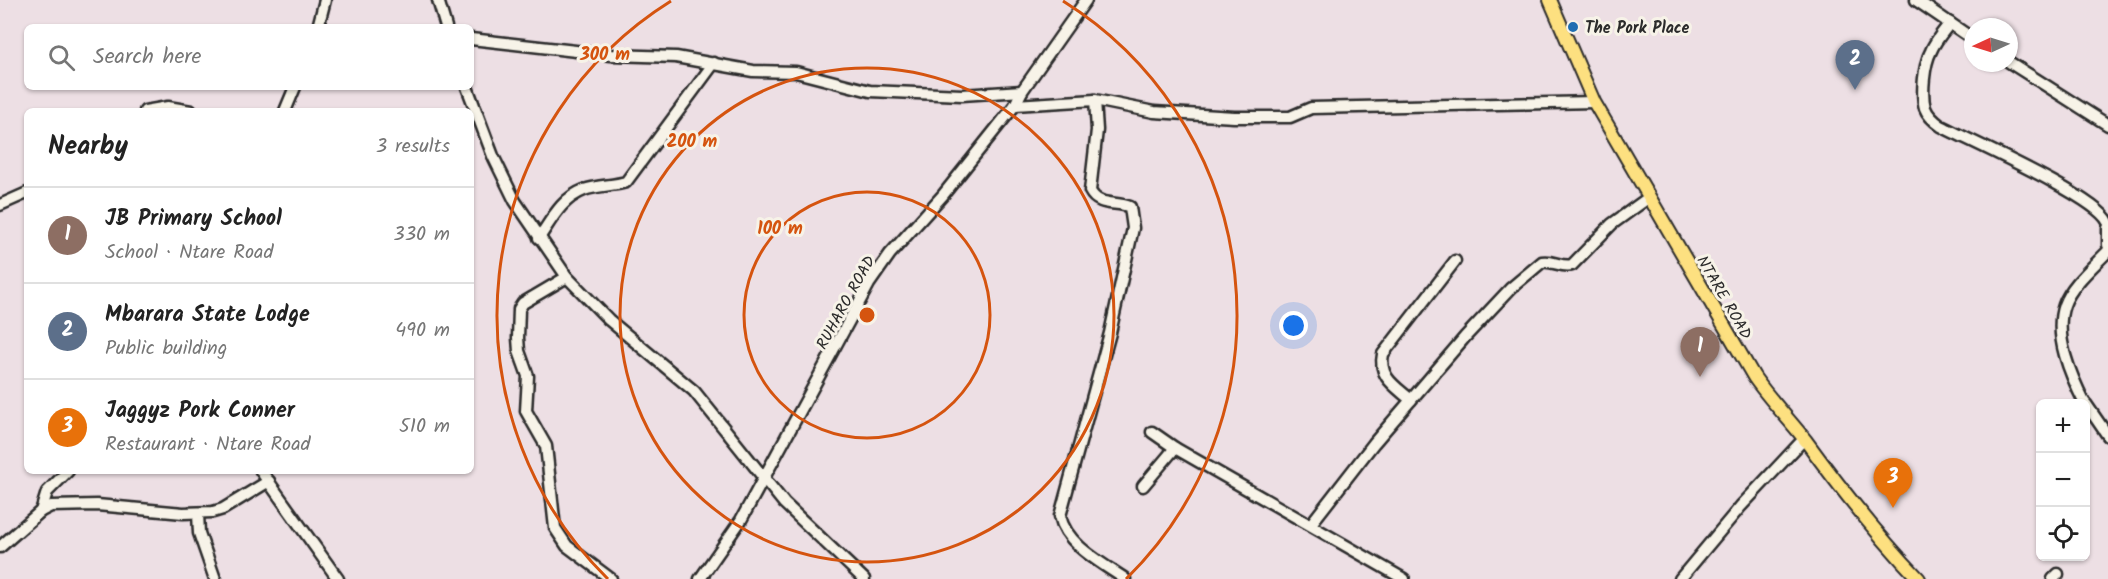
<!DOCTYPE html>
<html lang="en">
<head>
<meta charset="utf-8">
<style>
	:root { --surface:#fff; --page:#f6f6f6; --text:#222; --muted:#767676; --line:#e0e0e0; --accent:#1f6fb2 }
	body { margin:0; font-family:Kalam,sans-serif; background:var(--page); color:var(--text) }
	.controls { position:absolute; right:18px; bottom:18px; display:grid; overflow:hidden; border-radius:9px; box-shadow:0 2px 4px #0004 }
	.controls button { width:54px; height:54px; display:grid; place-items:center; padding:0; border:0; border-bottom:2px solid var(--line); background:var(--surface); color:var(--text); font:30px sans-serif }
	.compass { position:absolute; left:1964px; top:18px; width:54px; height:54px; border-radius:50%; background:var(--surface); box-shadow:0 2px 4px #0004; rotate:266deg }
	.you { position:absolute; left:1294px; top:326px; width:21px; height:21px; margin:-15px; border:4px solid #fff; border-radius:50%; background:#1a73e8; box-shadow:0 0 0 9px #1a73e833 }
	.badge { display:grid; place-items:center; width:39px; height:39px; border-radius:50%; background:var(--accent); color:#fff; font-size:20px; font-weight:700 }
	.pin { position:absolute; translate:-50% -50px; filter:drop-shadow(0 2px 3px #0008) }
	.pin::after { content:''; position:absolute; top:32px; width:21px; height:18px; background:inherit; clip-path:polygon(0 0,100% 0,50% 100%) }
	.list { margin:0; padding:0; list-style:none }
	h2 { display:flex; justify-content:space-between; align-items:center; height:78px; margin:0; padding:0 24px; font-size:26px }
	h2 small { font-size:20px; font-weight:400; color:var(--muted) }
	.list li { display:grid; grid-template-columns:39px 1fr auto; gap:18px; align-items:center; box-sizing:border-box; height:96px; padding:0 24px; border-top:2px solid var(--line) }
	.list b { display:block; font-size:22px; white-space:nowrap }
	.list p { margin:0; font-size:20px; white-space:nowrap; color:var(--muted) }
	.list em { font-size:20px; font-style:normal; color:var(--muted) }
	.icon { flex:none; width:33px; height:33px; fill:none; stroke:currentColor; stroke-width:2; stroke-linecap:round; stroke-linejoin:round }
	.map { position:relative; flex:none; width:2108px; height:579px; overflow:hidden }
	.search { position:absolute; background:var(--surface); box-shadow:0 2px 4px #0004; left:24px; top:24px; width:450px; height:66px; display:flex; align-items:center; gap:15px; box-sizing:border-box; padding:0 21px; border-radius:9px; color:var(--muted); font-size:22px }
	.panel { position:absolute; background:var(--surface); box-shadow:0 2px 4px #0004; left:24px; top:108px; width:450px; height:366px; border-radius:9px }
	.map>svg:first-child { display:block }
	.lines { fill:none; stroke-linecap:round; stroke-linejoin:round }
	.minor-casing { stroke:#2b2b2b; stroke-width:15 }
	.major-casing { stroke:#2b2b2b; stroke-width:16 }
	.minor { stroke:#f7f3e8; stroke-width:10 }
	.major { stroke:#fde080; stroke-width:12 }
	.ring { fill:none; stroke:#d5540f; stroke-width:3 }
	.poi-dot { fill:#1f6fb2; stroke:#f7f3e8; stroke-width:2 }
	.labels { text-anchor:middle; stroke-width:6; stroke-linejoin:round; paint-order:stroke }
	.poi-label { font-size:16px; font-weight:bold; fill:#2b2b2b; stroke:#f7f3e8; text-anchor:start }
	.street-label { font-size:16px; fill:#2b2b2b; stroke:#f7f3e8 }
	.centre { fill:#d5540f; stroke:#f7f3e8; stroke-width:3 }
	.ring-label { font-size:18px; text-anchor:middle; font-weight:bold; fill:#d5540f; stroke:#f7f3e8; stroke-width:6; stroke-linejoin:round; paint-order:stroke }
</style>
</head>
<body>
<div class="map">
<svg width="2108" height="579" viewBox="0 0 2108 579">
	<rect width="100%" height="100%" fill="#eddfe4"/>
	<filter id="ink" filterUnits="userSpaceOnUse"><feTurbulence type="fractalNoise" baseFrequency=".0167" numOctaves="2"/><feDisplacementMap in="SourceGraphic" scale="12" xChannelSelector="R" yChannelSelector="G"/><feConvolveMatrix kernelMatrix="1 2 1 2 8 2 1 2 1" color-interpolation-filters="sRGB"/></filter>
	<g filter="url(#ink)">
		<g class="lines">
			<g class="minor-casing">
				<g id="minor">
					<path d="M 438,0 L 446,27"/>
					<path d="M 1916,0 L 1973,39"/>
					<path d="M 1950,23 C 1943,32 1935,41 1931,51 C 1924,64 1921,94 1925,108 C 1928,116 1934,121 1941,126 C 1970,141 2097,197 2108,222"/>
					<path d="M 318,27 L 325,0"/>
					<path d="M 471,39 L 611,55 L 676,57 L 753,71 L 796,72 L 870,91 L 962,95 L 1022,91"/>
					<path d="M 2009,62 L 2108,125"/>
					<path d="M 467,87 L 493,156 L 515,201 L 567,277 L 609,320 L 694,391 L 784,503 L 864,579"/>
					<path d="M 1095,100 L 1097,130 L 1090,191 C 1098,207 1116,201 1130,207 L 1133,228 L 1110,333 L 1060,516 C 1066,545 1102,563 1125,579"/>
					<path d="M 1015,105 L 1095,100 L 1154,112 L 1234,117 L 1290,117 L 1311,108 L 1594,102"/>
					<path d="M 145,111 L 168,107 L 191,111"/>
					<path d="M 285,111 L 295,87"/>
					<path d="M 0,205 L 27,193"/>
					<path d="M 2108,228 L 2108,245"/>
					<path d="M 539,238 C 552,219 561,199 584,190 C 598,185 613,186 626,182 L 714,63"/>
					<path d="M 567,277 L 523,303 L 519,309 L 518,338 L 519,351 L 528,376 L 526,411 L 546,446 L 555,528 L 567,546 L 611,579"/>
					<path d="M 1411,400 C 1395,386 1378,377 1383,354 L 1455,261"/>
					<path d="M 2085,404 C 2071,376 2053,336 2064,305 C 2071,285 2094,266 2108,251"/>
					<path d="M 2086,404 L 2108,436"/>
					<path d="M 1152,432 L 1175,448 L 1404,579"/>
					<path d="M 261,471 L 338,579"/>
					<path d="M 1143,486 L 1175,448"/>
					<path d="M 41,511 L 47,492 L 68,471"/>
					<path d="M 198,514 L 199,533 L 215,579"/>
					<path d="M 1311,524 L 1374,443 L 1465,337 L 1511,288 L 1542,262 C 1553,260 1562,268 1572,265 L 1612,224 L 1648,198"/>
					<path d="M 0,547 L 41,511 L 51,506 L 97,505 L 183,513 L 213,512 L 223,509 L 269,481"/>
					<path d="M 700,579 L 741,520 L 869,284 L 890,254 L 943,195 L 1015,105 L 1022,91 L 1086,0"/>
					<path d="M 1680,579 L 1741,506 L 1804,439"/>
					<path d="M 2053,579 L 2058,574"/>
				</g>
			</g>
			<g class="major-casing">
				<path id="major" d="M 1550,0 L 1594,102 L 1754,377 C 1770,400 1789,419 1806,441 C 1841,489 1878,536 1919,579"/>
			</g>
			<use href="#minor" class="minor"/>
			<use href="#major" class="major"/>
		</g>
	</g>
	<g class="ring">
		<circle cx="867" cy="315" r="123"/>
		<circle cx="867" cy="315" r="247"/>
		<path d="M608 579A370 370 0 0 1 671 1M1063 1A370 370 0 0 1 1126 579"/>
	</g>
	<circle class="poi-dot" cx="1573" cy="27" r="6"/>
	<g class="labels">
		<g class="poi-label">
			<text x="1585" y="33">The Pork Place</text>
		</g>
		<g class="street-label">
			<text transform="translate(1725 297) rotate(60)" y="6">NTARE ROAD</text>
			<text transform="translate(845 302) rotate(-61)" y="6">RUHARO ROAD</text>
		</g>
	</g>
	<circle cx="867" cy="315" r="9" class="centre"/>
	<g class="ring-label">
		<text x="605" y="60">300 m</text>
		<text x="692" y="147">200 m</text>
		<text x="780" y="234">100 m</text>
	</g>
</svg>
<div class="controls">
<button>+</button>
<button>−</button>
<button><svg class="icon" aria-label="locate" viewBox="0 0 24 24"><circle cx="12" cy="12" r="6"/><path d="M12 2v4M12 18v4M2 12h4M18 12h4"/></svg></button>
</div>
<svg class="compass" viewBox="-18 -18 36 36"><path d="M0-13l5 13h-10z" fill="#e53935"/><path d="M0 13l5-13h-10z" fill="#767676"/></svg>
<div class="you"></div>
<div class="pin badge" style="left:1700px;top:377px;background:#8d6e63">1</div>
<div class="pin badge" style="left:1855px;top:90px;background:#5c6f8a">2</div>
<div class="pin badge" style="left:1893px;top:508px;background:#e8710a">3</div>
<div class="search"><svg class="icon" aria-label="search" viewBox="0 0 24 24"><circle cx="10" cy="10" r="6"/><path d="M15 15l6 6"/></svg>Search here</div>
<section class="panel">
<h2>Nearby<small>3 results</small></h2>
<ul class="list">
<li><span class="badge" style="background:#8d6e63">1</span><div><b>JB Primary School</b><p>School · Ntare Road</p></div><em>330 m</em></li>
<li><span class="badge" style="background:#5c6f8a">2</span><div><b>Mbarara State Lodge</b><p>Public building</p></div><em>490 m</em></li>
<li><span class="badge" style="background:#e8710a">3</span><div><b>Jaggyz Pork Conner</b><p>Restaurant · Ntare Road</p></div><em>510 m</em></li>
</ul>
</section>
</div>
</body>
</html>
